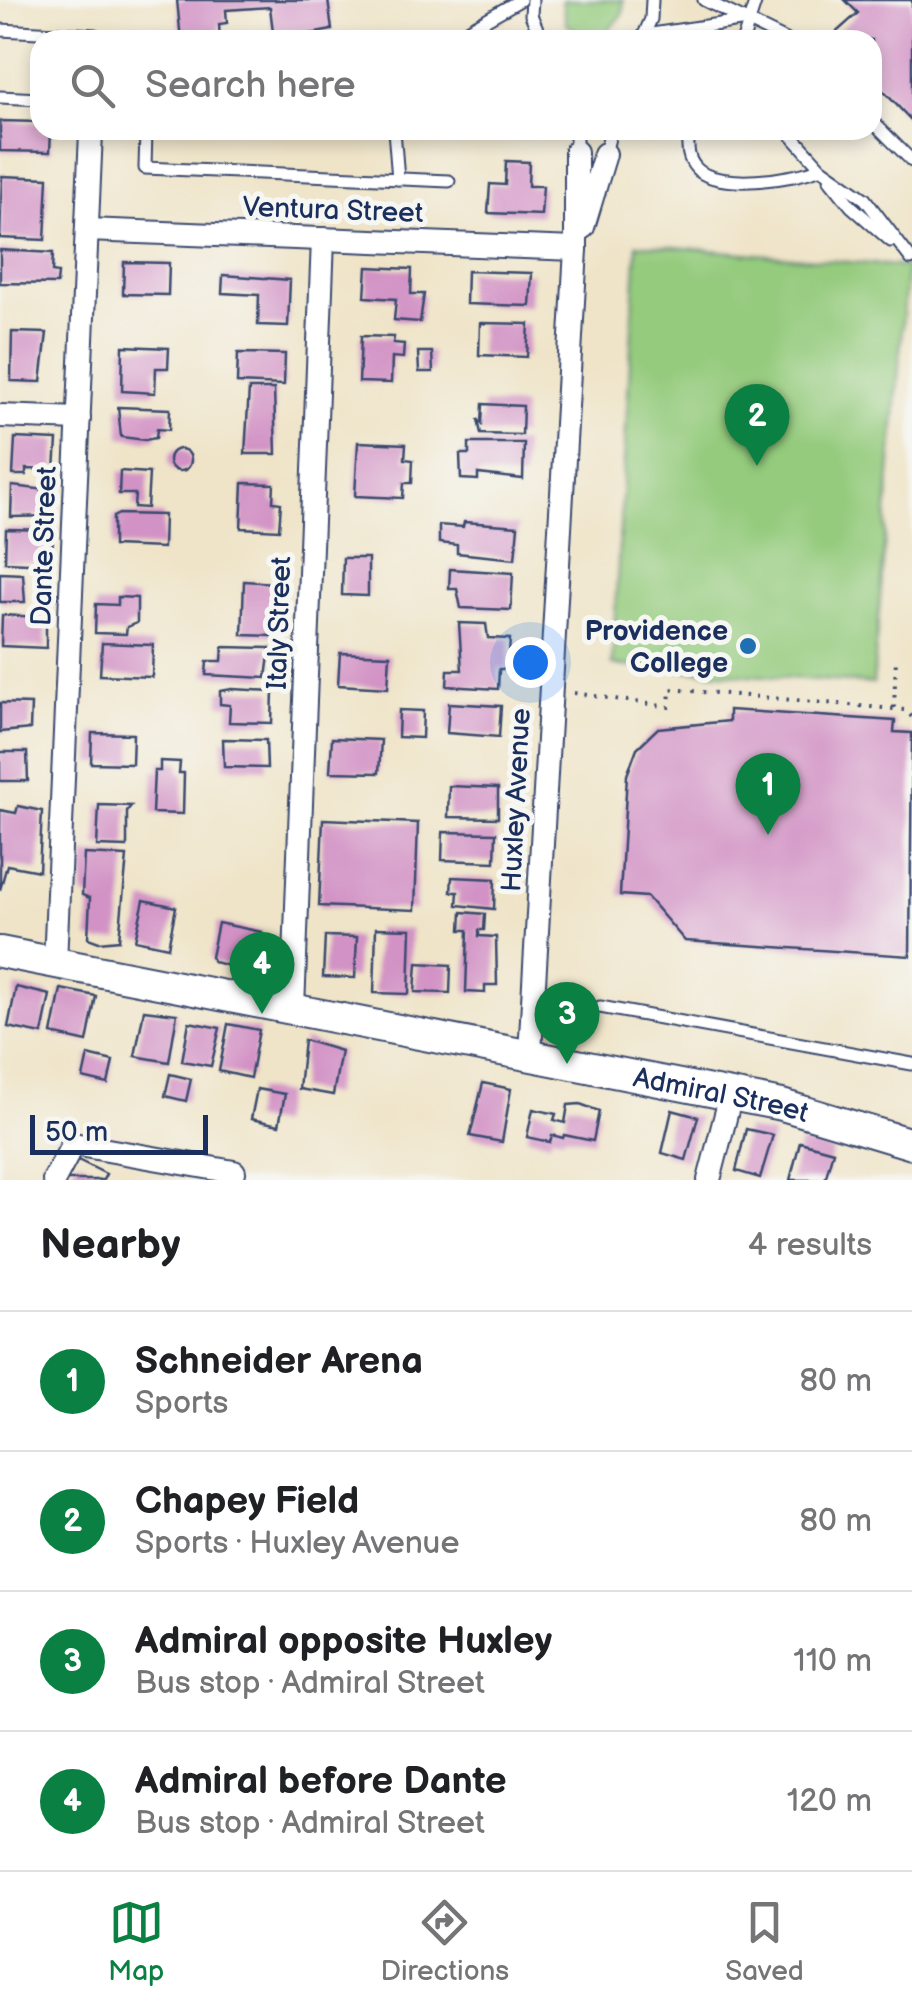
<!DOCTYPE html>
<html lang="en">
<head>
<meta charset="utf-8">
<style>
	:root { --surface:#fff; --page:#f2f2f2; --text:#202124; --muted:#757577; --line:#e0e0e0; --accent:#0b8043 }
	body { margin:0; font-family:"Balsamiq Sans",sans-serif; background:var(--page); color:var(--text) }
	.scale { position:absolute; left:30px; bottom:25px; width:178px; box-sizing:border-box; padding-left:10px; border:5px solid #1b2f5e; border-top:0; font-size:28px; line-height:35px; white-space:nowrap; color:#1b2f5e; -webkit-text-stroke:8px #f6f6f2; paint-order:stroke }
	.you { position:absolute; left:530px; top:662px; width:35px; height:35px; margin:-25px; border:8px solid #fff; border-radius:50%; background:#1a73e8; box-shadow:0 0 0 15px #1a73e833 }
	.badge { display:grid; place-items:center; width:65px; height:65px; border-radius:50%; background:var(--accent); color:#fff; font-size:32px; font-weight:700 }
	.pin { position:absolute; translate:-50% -82px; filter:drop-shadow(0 2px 5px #0008) }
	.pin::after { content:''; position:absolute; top:52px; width:35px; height:30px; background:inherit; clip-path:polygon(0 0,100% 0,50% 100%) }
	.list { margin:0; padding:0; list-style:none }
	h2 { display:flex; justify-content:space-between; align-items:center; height:130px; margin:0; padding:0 40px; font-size:42px }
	h2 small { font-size:32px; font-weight:400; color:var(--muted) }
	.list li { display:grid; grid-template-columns:65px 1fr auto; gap:30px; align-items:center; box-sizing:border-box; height:140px; padding:0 40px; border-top:2px solid var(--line) }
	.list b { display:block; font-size:38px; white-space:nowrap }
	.list p { margin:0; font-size:32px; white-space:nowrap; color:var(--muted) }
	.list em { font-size:32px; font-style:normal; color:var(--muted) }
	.icon { flex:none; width:55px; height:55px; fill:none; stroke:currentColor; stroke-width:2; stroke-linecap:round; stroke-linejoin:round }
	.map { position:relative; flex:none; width:912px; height:1180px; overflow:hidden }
	.search { position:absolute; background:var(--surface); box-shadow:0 5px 15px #0003; left:30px; right:30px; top:30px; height:110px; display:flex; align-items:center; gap:25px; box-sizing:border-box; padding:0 35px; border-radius:30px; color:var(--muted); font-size:38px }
	.sheet { height:690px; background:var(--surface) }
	nav { display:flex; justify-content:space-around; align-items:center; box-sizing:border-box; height:140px; border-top:2px solid var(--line); background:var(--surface); font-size:28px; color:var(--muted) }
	nav a { display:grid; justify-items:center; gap:5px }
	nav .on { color:var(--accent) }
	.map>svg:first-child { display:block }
	.green { fill:#94cb7d; stroke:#587d6e; stroke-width:2.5 }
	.building { fill:#d292c5 }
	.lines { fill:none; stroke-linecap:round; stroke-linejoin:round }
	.service-casing { stroke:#3b4a6e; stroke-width:15 }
	.minor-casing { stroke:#3b4a6e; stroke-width:26 }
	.secondary-casing { stroke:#3b4a6e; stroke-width:34 }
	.path { stroke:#3b4a6e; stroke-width:4; stroke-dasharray:2.5 8; stroke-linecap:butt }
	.service { stroke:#fff; stroke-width:11 }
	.minor { stroke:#fff; stroke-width:22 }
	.secondary { stroke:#fff; stroke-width:30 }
	.poi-dot { fill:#1f6fb2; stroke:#f6f6f2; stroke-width:4 }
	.labels { text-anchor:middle; stroke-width:10; stroke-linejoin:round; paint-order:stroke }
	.street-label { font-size:28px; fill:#1b2f5e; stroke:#f6f6f2 }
	.poi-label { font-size:28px; font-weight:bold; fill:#1b2f5e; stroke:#f6f6f2; text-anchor:end }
</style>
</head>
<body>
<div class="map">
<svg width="912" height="1180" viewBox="0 0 912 1180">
	<rect width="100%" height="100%" fill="#f6f6f2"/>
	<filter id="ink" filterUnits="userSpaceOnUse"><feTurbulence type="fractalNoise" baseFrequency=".01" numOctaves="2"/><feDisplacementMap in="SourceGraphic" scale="20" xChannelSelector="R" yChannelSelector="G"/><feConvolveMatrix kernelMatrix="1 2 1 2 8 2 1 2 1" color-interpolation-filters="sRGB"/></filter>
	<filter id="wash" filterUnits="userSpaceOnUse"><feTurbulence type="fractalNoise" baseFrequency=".0048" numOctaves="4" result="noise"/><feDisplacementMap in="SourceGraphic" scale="40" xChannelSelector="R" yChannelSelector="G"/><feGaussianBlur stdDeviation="2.25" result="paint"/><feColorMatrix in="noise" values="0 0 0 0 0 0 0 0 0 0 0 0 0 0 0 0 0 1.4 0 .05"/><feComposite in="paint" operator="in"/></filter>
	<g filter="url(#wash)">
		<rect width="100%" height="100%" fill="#efe4c8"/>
		<g class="green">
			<path d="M 562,0 L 623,0 L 623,13 L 604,35 L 583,36 L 566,24 Z"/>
			<path d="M 637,244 L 907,267 L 873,684 L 612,665 Z"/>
		</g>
		<g id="blocks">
			<g class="building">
				<path d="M 177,0 L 328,0 L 332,30 L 305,35 L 306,40 L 274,40 L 270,7 L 226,10 L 227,23 L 219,24 L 220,40 L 181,40 Z"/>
				<path d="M 845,0 L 912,0 L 912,121 L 872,79 L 872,40 L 831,37 L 858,13 Z"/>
				<path d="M 0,121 L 40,122 L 40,130 L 51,130 L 50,152 L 0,151 Z"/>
				<path d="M 506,161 L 529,162 L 528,186 L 543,186 L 541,215 L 488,213 L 490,184 L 505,185 Z"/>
				<path d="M 2,176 L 48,178 L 45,240 L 0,238 Z"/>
				<path d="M 0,250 L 53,253 L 52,272 L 58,273 L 57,284 L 0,283 Z"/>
				<path d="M 124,262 L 169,263 L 168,295 L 123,294 Z"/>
				<path d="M 367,267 L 412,269 L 411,294 L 424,294 L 420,322 L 394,320 L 396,299 L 365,297 Z"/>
				<path d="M 467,271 L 532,273 L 530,306 L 466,304 Z"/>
				<path d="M 223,275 L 290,280 L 288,326 L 258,325 L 259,295 L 222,293 Z"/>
				<path d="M 480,323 L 529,324 L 527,357 L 479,355 Z"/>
				<path d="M 12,332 L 47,333 L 41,382 L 11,381 Z"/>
				<path d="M 361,336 L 394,337 L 393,343 L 404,344 L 403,358 L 392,357 L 391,383 L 359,382 Z"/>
				<path d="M 123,346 L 169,348 L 168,368 L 156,368 L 155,393 L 122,391 Z"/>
				<path d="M 418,352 L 432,352 L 433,372 L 419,372 Z"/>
				<path d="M 238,353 L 285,354 L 284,385 L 237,383 Z"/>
				<path d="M 249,389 L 274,389 L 276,454 L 245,454 Z"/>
				<path d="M 483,404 L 523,406 L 522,435 L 481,434 L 478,419 L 482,424 Z"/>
				<path d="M 118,407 L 170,409 L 169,430 L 157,429 L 156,438 L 145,440 L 121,437 Z"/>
				<path d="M 15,438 L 57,440 L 55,470 L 26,469 L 26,475 L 13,475 Z"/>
				<path d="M 358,442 L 406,444 L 405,459 L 413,460 L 412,483 L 404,483 L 403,498 L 355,496 Z"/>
				<path d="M 469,443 L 524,443 L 523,479 L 478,474 L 478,480 L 461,479 L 460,454 L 469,454 Z"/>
				<circle cx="180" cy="460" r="11"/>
				<path d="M 120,471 L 149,473 L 147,508 L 134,507 L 135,494 L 119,494 Z"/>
				<path d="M 243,483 L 274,484 L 273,502 L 281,503 L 279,530 L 241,528 Z"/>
				<path d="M 12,486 L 55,491 L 54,516 L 11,517 Z"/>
				<path d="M 119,514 L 164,515 L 163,548 L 113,546 L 113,517 Z"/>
				<path d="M 464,522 L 518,526 L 515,559 L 457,553 L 457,545 L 439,543 L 439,525 L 463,527 Z"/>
				<path d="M 6,529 L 53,530 L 52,564 L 5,562 Z"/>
				<path d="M 343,558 L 368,558 L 368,596 L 342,595 Z"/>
				<path d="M 450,569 L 513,573 L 511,610 L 461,608 L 457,589 L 449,589 Z"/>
				<path d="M 0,573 L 23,574 L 25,602 L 0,602 Z"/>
				<path d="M 244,581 L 274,583 L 272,636 L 242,635 Z"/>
				<path d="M 118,597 L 137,598 L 137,623 L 127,627 L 126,634 L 95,633 L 96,604 L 118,605 Z"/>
				<path d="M 2,615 L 40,617 L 46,626 L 46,648 L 1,646 Z"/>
				<path d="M 459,623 L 486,624 L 488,638 L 510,639 L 508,669 L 499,669 L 498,689 L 447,686 L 448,670 L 462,670 Z"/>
				<path d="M 102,643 L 153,645 L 152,677 L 100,675 Z"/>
				<path d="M 223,647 L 270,648 L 266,678 L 206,675 L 207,661 L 222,661 Z"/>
				<path d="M 340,653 L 390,655 L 388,688 L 338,685 Z"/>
				<path d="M 232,689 L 273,691 L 272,723 L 229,722 L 230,705 L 220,704 L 220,691 Z"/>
				<path d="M 0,703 L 31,704 L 30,729 L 0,732 Z"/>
				<path d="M 449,703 L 501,706 L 499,737 L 447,733 Z"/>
				<path d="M 399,710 L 423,711 L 422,738 L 398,737 Z"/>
				<path d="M 729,710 L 895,721 L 894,732 L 912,733 L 910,956 L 685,941 L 647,897 L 620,895 L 627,775 L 637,748 L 658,728 L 729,721 Z"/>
				<path d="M 92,733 L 133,734 L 132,764 L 91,763 Z"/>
				<path d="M 332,738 L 381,740 L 379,773 L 330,772 Z"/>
				<path d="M 223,739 L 266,740 L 267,768 L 224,767 Z"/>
				<path d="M 0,752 L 27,752 L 28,781 L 0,781 Z"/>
				<path d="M 160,761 L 180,762 L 179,773 L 184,773 L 183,814 L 152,813 L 154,771 L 160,771 Z"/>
				<path d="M 449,786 L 498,788 L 498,818 L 448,817 Z"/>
				<path d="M 99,805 L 131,806 L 127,811 L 127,847 L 97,846 Z"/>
				<path d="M 18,806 L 42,811 L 39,871 L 7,865 L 0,890 L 0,810 L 16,813 Z"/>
				<path d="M 323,819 L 418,823 L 415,910 L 319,906 Z"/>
				<path d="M 443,832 L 496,833 L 495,862 L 442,860 Z"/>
				<path d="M 84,854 L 127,856 L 119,940 L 99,942 L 88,938 L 90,898 L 82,895 Z"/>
				<path d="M 452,877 L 495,879 L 494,909 L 457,905 L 458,892 L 451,892 Z"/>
				<path d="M 144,900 L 176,907 L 168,947 L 135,940 Z"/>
				<path d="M 462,912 L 485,914 L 484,930 L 479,930 L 479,936 L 496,937 L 497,985 L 485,985 L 485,993 L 466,992 L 468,930 L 461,930 Z"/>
				<path d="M 218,923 L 262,932 L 251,972 L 214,962 L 211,957 Z"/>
				<path d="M 376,928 L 411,929 L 409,994 L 374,993 Z"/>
				<path d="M 325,936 L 357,937 L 355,978 L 323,977 Z"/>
				<path d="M 417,963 L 451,965 L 450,993 L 415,992 Z"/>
				<path d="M 16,987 L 50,995 L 42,1034 L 8,1027 Z"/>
				<path d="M 61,989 L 96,996 L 87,1042 L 52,1034 Z"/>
				<path d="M 144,1010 L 177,1014 L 169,1062 L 135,1056 Z"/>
				<path d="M 189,1022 L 220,1028 L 211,1066 L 182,1061 Z"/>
				<path d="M 228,1024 L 259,1030 L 250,1078 L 219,1071 Z"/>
				<path d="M 304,1040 L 341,1051 L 333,1095 L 299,1089 Z"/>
				<path d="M 88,1055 L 113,1061 L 108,1084 L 83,1078 Z"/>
				<path d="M 170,1074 L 191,1079 L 186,1101 L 165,1096 Z"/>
				<path d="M 483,1083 L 511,1089 L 502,1142 L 470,1136 Z"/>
				<path d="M 257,1089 L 285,1094 L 279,1125 L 251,1119 Z"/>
				<path d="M 580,1104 L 599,1111 L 593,1141 L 564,1135 L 563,1138 L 552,1135 L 550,1142 L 527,1137 L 533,1109 L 556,1114 L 554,1120 L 565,1123 L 568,1105 Z"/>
				<path d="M 672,1110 L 698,1117 L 686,1160 L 662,1153 Z"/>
				<path d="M 746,1129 L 773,1135 L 760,1178 L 736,1171 Z"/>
				<path d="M 800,1142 L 833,1151 L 825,1180 L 790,1180 Z"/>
				<path d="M 78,1160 L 106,1174 L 103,1180 L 67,1180 Z"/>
			</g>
		</g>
	</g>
	<g filter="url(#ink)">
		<use href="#blocks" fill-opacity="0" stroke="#3b4a6e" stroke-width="2.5"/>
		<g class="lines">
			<g class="service-casing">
				<g id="service">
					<path d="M 532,0 L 531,15 L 542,40"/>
					<path d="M 704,0 L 786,40"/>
					<path d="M 0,30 L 95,35 L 95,40"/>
					<path d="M 645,35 L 747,20"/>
					<path d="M 643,37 L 651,19 L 652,0"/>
					<path d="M 450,40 L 520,0"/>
					<path d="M 743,40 L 756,0"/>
					<path d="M 0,97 L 40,99"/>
					<path d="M 872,121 L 912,161"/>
					<path d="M 146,130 L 145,168 L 449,181"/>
					<path d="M 394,130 L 398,179"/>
					<path d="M 688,130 C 688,145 686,157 696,168 C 716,191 796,179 821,168 L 787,130"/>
					<path d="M 576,152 L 576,130"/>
					<path d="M 605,154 L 611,130"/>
					<path d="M 821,168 L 865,199 L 911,259"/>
					<path d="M 830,180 L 851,206 L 891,241"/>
					<path d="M 600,1007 L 912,1064"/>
				</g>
			</g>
			<g class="minor-casing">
				<g id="minor">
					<path d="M 583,227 L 605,154"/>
					<path d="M 87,230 L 576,249"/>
					<path d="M 0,416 L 79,419"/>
					<path d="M 55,963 L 91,132"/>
					<path d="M 293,1009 L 323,239"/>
					<path d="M 530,1054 L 576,249 L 576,152"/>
					<path d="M 54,1180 L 73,1144 L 234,1172"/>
					<path d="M 709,1180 L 731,1095"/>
				</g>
			</g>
			<g class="secondary-casing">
				<g id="secondary">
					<path id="s1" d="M 0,952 L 782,1105 L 912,1144"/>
				</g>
			</g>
			<g class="path">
				<path d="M 574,693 L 669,707 L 670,689 L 905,710 L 912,717"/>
				<path d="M 894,708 L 896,658"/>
			</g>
			<use href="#service" class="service"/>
			<use href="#minor" class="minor"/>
			<use href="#secondary" class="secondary"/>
		</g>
	</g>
	<circle class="poi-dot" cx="748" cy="646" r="10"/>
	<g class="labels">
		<g class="street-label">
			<text transform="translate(333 209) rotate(2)" y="10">Ventura Street</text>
			<text transform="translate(43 546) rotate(-88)" y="10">Dante Street</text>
			<text transform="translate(278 623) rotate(-88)" y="10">Italy Street</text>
			<text transform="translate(515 800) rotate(-87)" y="10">Huxley Avenue</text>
			<text dy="10" stroke="none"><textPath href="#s1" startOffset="735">Admiral Street</textPath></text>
		</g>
		<g class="poi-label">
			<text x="728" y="640">Providence<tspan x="728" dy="32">College</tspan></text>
		</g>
	</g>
</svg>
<div class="scale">50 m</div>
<div class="you"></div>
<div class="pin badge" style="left:768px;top:835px">1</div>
<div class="pin badge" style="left:757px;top:466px">2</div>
<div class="pin badge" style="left:567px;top:1064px">3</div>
<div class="pin badge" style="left:262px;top:1014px">4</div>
<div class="search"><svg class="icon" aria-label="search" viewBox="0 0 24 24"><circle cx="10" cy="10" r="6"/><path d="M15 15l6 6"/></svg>Search here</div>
</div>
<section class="sheet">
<h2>Nearby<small>4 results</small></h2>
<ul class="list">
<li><span class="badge">1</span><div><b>Schneider Arena</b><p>Sports</p></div><em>80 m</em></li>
<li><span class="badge">2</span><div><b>Chapey Field</b><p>Sports · Huxley Avenue</p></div><em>80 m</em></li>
<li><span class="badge">3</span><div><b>Admiral opposite Huxley</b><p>Bus stop · Admiral Street</p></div><em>110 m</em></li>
<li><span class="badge">4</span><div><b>Admiral before Dante</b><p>Bus stop · Admiral Street</p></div><em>120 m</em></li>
</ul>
</section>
<nav>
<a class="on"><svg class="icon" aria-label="map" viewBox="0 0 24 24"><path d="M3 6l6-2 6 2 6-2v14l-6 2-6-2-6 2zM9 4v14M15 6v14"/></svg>Map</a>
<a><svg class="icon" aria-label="directions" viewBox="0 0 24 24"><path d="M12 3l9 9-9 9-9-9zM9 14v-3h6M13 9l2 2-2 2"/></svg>Directions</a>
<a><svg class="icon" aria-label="saved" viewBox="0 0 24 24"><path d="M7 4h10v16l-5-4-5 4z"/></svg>Saved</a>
</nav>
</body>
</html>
